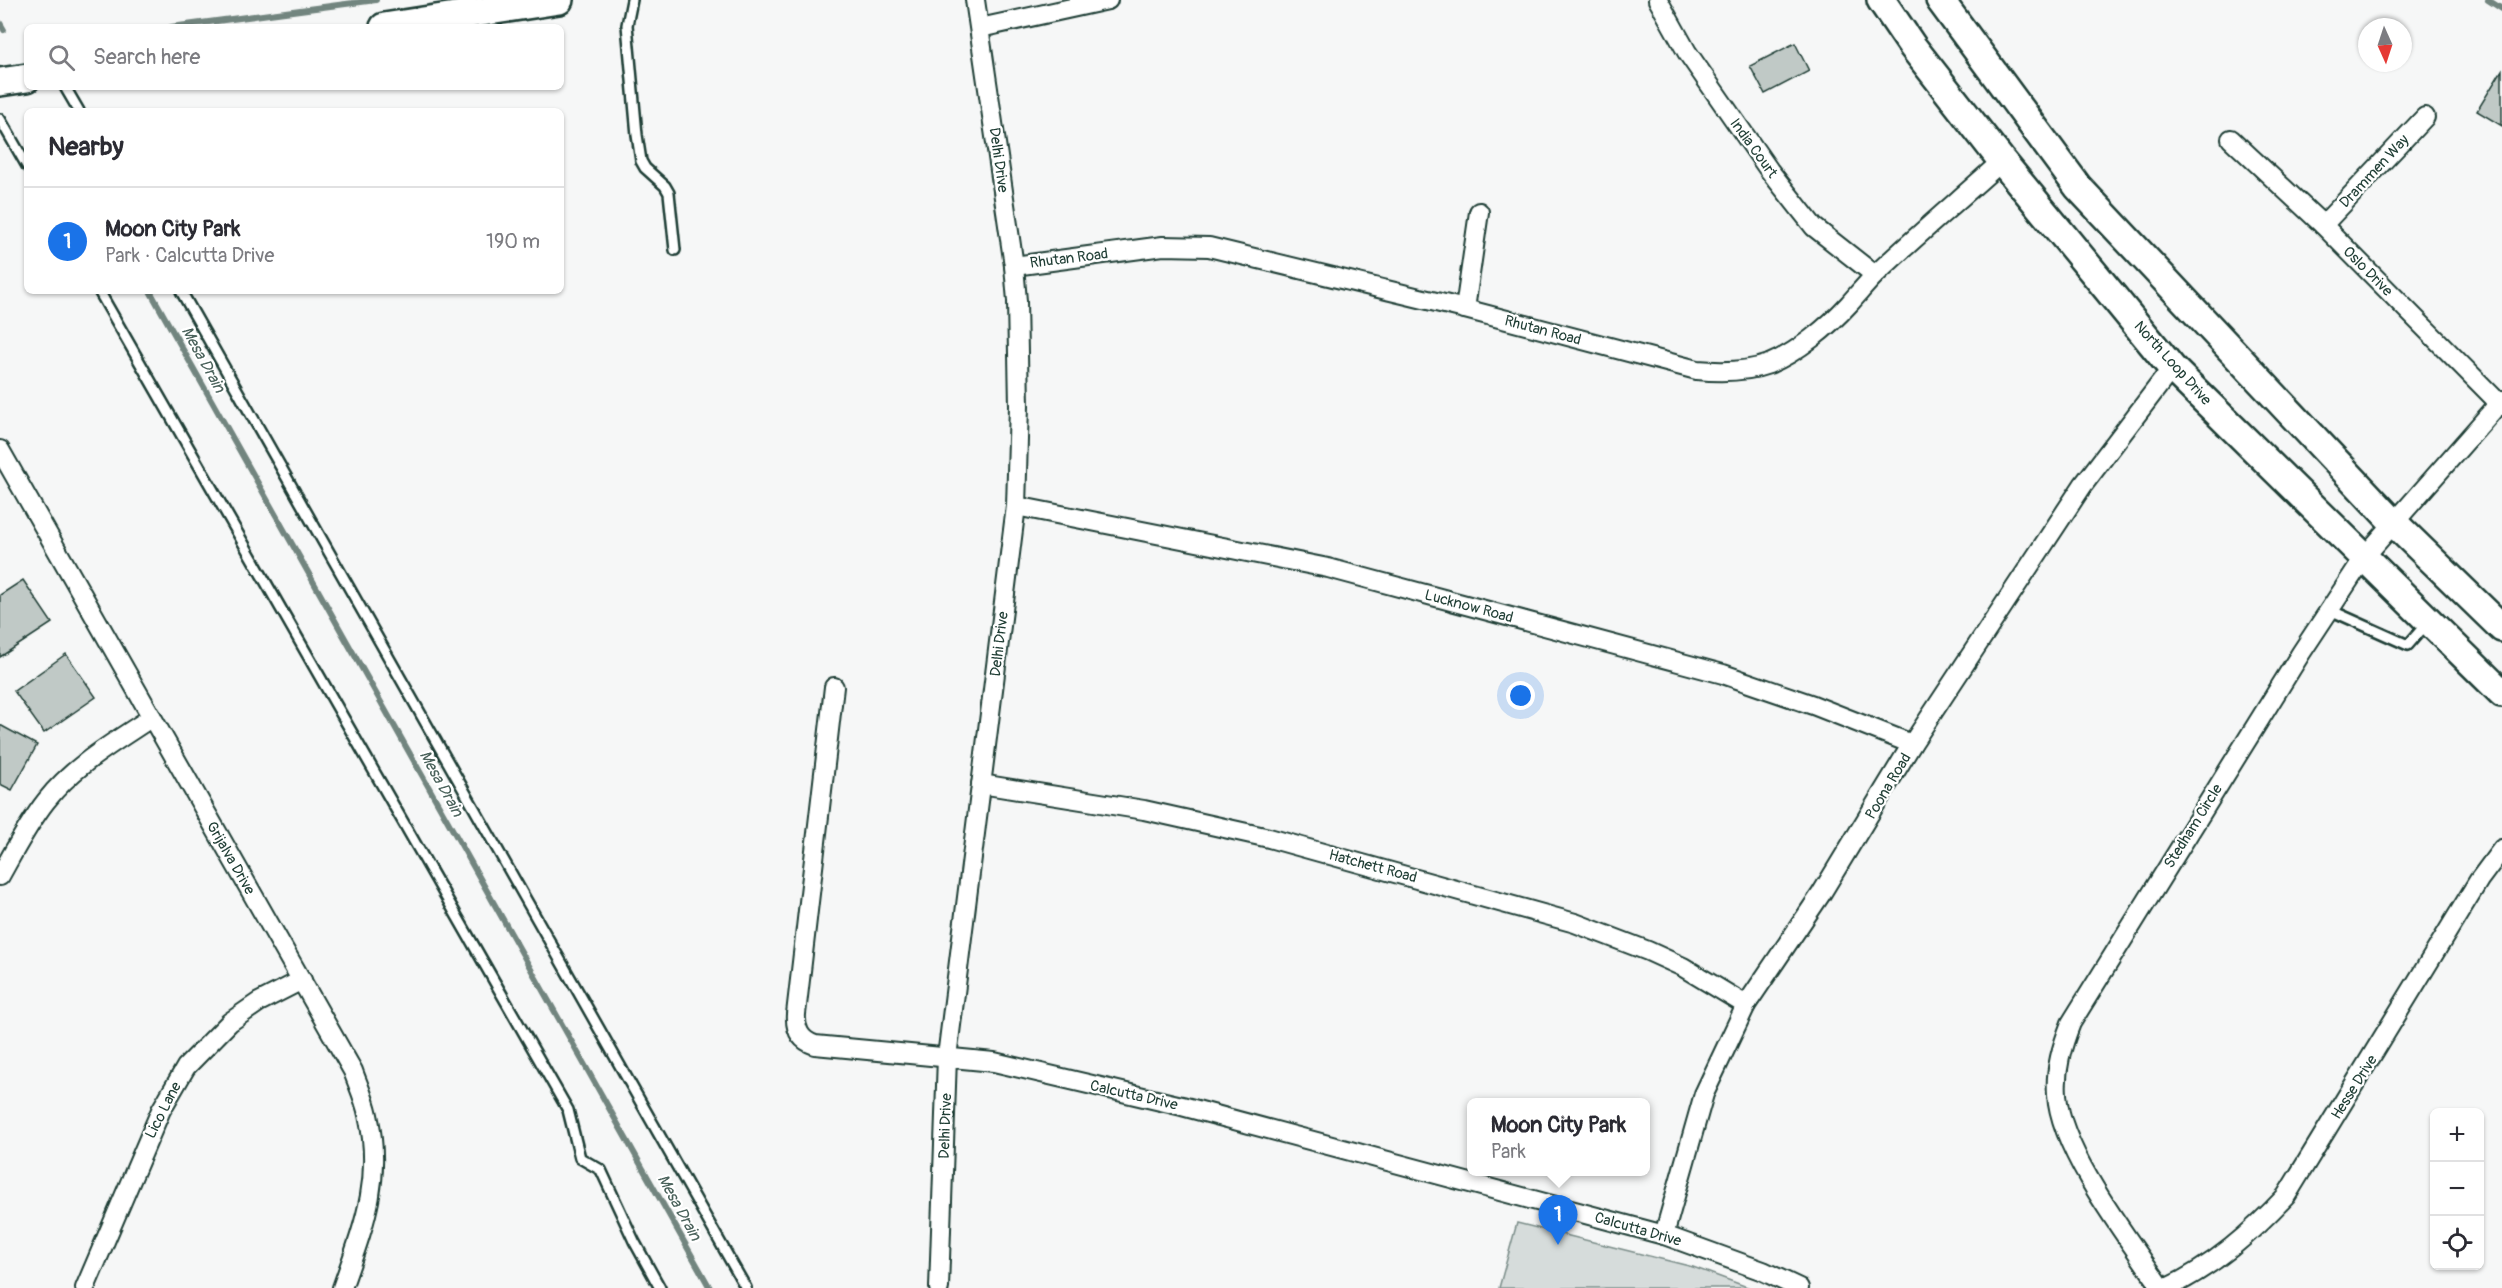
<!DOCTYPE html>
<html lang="en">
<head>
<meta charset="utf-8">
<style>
	:root { --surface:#fff; --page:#f2f2f3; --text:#2b2b33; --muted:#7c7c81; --line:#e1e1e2; --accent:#1a73e8 }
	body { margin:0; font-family:Pangolin,sans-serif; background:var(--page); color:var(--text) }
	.controls { position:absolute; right:18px; bottom:18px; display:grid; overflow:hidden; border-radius:9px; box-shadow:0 2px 4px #0004 }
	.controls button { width:54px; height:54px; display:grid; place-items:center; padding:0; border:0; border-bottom:2px solid var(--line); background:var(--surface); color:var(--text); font:30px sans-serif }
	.compass { position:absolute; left:2358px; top:18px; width:54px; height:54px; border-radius:50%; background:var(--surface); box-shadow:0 2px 4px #0004; rotate:177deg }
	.you { position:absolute; left:1521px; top:696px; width:21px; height:21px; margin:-15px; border:4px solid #fff; border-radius:50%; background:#1a73e8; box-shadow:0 0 0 9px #1a73e833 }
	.badge { display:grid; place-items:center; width:39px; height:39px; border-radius:50%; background:var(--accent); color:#fff; font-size:20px; font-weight:700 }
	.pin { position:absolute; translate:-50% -50px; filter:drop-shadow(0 2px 3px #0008) }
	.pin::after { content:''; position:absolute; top:32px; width:21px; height:18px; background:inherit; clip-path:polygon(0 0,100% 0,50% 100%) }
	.popup { position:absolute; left:1467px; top:1098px; width:183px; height:78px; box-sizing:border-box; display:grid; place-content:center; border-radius:9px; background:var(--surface); filter:drop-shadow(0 2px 4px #0005); font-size:20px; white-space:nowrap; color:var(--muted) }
	.popup b { font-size:22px; color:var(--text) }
	.popup::after { content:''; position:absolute; left:50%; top:100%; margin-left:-12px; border:12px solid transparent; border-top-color:var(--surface) }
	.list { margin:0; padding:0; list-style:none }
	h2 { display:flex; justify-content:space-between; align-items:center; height:78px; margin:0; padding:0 24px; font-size:26px }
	h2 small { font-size:20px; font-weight:400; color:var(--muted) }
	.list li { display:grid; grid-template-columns:39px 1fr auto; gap:18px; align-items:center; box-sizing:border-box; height:108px; padding:0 24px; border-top:2px solid var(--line) }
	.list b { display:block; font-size:22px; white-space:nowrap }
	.list p { margin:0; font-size:20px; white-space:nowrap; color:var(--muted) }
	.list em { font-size:20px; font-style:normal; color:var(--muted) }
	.icon { flex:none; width:33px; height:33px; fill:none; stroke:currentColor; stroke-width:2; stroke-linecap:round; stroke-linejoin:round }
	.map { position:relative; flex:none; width:2502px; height:1288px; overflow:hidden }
	.search { position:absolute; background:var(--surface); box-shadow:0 2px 4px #0004; left:24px; top:24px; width:540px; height:66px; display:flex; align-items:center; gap:15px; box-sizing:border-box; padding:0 21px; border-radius:9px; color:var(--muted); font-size:22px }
	.panel { position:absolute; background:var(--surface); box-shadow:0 2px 4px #0004; left:24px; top:108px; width:540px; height:186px; border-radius:9px }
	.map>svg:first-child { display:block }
	.green { fill:#d6dcdb; stroke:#7a8c88; stroke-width:1.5 }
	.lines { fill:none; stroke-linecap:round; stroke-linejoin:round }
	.stream { stroke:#72857f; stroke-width:6 }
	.building { fill:#c0c9c6; stroke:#1f3d34; stroke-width:1.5 }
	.lane-casing { stroke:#1f3d34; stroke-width:14 }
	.street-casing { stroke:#1f3d34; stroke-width:22 }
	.secondary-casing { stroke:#1f3d34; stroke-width:32 }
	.lane { stroke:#fff; stroke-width:9 }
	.street { stroke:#fff; stroke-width:18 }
	.secondary { stroke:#fff; stroke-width:27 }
	.labels { text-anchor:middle; stroke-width:4.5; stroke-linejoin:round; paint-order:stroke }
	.street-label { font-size:15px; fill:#1f3d34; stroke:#fff }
	.water-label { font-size:16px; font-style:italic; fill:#49615a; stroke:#fff }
</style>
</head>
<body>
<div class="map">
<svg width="2502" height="1288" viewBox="0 0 2502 1288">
	<rect width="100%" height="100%" fill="#f6f7f7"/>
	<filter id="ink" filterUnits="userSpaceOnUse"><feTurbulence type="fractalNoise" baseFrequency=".0167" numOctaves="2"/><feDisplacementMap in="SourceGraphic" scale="12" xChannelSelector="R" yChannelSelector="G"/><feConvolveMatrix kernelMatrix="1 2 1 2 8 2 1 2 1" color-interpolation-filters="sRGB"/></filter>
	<g filter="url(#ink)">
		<path class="green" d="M 1517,1223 L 1693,1267 L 1750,1288 L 1499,1288 Z"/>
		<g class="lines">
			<g class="stream">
				<path d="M 2488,0 L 2502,9"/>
				<path d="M 0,23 L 4,30"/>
				<path d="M 171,27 L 376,0"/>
				<path d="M 150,291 L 710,1288"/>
			</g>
		</g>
		<g class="building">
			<path d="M 1795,43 L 1809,71 L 1765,94 L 1750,66 Z"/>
			<path d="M 2502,70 L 2502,126 L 2477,111 Z"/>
			<path d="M 23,580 L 52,623 L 0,657 L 0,595 Z"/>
			<path d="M 66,654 L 96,697 L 44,733 L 14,691 Z"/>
			<path d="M 0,725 L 37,745 L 12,790 L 0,784 Z"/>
		</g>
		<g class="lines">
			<g class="lane-casing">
				<g id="lane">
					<path d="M 632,0 L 627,25 L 637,135 L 641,161 L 645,168 L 665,186 L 669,193 L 675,250"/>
					<path d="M 65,87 L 79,111"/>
					<path d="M 0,119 L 27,166"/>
					<path d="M 99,291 L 568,1110 L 580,1158 L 601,1170 L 634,1241 L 660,1288"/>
					<path d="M 181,291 L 746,1288"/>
					<path d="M 2330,610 L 2408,645 L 2428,622"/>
				</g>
			</g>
			<g class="street-casing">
				<g id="street">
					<path d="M 1658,0 L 1687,52 L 1769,170 L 1814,227 L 1875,275"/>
					<path d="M 980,28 L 1108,0"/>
					<path d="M 2231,139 L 2323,225 L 2502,406"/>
					<path d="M 2323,225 L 2425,117"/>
					<path d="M 1014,266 L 1163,246 L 1209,247 L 1465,309 L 1697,370 C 1719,372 1747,372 1769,364 C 1798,352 1828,327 1849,304 C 1858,294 1867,283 1876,274 C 1917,235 1960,199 2002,161"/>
					<path d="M 1465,309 L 1479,212"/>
					<path d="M 0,450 L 353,1071 C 358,1085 365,1100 368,1115 C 383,1180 363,1228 342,1288"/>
					<path d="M 1016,506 L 1328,568 L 1723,674 L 1813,705 L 1912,744"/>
					<path d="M 834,687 L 796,1014 C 795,1029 800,1040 815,1045 L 994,1062 L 1182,1106 L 1664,1235 L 1763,1271 L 1799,1288"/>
					<path d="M 981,784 L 1144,810 L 1269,838 L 1575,923 L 1648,951 L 1683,967 L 1746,1005"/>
					<path d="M 0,876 C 14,851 28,824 46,801 C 74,765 115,742 152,717"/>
					<path d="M 1664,1235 L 1704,1094 L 1746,1005 L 1821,894 L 1912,744 L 2083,485 L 2172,368"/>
					<path d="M 85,1288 L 161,1110 L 186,1067 L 230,1022 L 259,1002 L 302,980"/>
					<path d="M 939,1288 L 947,1057 L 1016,506 L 1019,406 L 1017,301 L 1014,266 L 975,0"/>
					<path d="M 2162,1288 C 2129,1240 2060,1151 2057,1094 C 2055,1069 2062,1046 2071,1023 L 2301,653 L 2365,556 L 2502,400"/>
					<path d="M 2167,1288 C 2214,1266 2251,1233 2286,1196 L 2479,880 L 2502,849"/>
				</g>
			</g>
			<g class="secondary-casing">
				<g id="secondary">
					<path d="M 1881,0 L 1913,47 L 2002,161 L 2172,368 L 2502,693"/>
					<path d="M 1940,0 L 2078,187 L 2394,523 L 2502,628"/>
					<path d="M 384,27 L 559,0"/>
					<path d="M 0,82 L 27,78"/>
				</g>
			</g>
			<use href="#lane" class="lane"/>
			<use href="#street" class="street"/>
			<use href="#secondary" class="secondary"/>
		</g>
	</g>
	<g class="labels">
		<g class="street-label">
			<text transform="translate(1754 148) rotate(54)" y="5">India Court</text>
			<text transform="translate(999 160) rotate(82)" y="5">Delhi Drive</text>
			<text transform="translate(2374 171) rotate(-47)" y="5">Drammen Way</text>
			<text transform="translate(1069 258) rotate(-7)" y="5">Rhutan Road</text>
			<text transform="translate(2368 271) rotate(45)" y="5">Oslo Drive</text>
			<text transform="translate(1543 330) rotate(15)" y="5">Rhutan Road</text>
			<text transform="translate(2173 363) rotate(48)" y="5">North Loop Drive</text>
			<text transform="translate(1469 606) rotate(15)" y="5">Lucknow Road</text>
			<text transform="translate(999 644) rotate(-83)" y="5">Delhi Drive</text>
			<text transform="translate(1888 786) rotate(-59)" y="5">Poona Road</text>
			<text transform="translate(2193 826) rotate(-58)" y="5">Stedham Circle</text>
			<text transform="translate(231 858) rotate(60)" y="5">Grijalva Drive</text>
			<text transform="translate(1373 866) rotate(15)" y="5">Hatchett Road</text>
			<text transform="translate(2354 1087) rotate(-58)" y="5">Hesse Drive</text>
			<text transform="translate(1134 1095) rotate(13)" y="5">Calcutta Drive</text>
			<text transform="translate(163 1110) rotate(-63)" y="5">Lico Lane</text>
			<text transform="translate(945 1126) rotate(-88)" y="5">Delhi Drive</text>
			<text transform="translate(1638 1229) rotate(16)" y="5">Calcutta Drive</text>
		</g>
		<g class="water-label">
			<text transform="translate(204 359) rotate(61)" y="6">Mesa Drain</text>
			<text transform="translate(442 783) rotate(61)" y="6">Mesa Drain</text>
			<text transform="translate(680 1207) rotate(61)" y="6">Mesa Drain</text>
		</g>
	</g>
</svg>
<div class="controls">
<button>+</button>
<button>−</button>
<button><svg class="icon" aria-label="locate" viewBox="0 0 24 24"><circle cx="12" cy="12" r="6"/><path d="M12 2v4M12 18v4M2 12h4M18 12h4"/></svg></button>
</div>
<svg class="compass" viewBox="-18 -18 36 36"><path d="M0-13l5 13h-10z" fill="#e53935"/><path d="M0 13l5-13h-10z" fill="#7c7c81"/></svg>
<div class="you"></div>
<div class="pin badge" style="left:1558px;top:1245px">1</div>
<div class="popup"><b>Moon City Park</b>Park</div>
<div class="search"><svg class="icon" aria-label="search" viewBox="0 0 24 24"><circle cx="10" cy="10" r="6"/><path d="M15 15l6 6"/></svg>Search here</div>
<section class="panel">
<h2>Nearby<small></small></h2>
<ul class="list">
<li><span class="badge">1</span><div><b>Moon City Park</b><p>Park · Calcutta Drive</p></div><em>190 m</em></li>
</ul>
</section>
</div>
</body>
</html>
